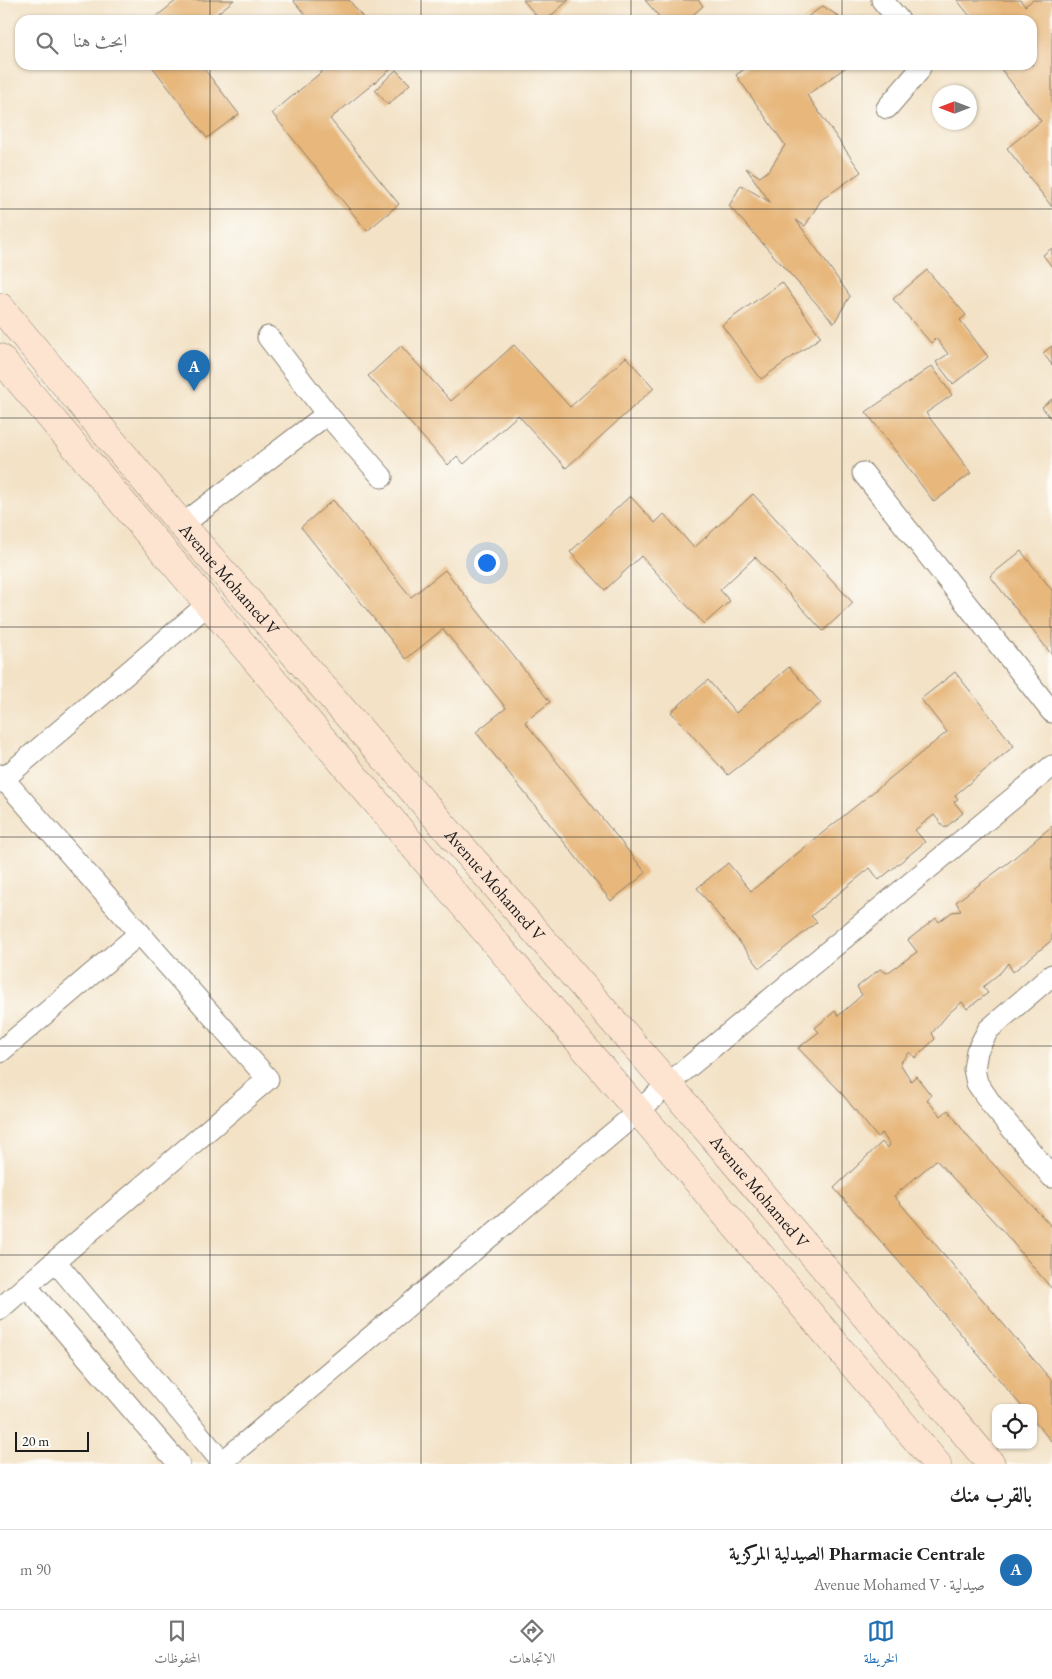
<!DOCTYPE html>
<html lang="ar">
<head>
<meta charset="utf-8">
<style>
	:root { --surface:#fff; --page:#f2f2f2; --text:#222; --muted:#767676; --line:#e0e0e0; --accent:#1f6fb2 }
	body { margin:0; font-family:"EB Garamond",Amiri,serif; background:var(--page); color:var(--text); direction:rtl }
	.controls { position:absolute; right:15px; bottom:15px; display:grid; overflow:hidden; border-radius:10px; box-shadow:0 1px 4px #0004 }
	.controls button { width:45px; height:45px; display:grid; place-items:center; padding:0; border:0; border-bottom:1px solid var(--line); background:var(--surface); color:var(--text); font:25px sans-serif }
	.compass { position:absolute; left:932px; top:85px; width:45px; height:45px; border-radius:50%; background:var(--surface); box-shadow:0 1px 4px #0004; rotate:270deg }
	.scale { position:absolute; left:15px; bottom:12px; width:74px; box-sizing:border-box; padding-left:5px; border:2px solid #1c1c1c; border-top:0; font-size:14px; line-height:18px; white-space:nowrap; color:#1c1c1c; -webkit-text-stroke:4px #fdfcf7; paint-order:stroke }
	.you { position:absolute; left:486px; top:562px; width:18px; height:18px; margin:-12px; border:4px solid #fff; border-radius:50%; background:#1a73e8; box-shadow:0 0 0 8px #1a73e833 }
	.badge { display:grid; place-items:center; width:32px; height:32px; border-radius:50%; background:var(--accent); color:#fff; font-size:16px; font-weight:700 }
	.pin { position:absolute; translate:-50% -41px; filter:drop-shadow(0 1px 2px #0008) }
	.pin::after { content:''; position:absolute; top:26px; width:18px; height:15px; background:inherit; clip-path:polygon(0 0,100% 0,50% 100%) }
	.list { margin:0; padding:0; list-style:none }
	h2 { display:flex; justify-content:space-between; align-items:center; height:65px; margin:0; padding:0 20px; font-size:21px }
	h2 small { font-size:16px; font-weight:400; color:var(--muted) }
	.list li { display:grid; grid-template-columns:32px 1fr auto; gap:15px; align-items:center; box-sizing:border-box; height:80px; padding:0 20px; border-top:1px solid var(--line) }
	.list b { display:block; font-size:19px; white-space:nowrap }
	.list p { margin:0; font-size:16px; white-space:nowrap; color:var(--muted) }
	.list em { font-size:16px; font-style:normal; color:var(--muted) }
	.icon { flex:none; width:28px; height:28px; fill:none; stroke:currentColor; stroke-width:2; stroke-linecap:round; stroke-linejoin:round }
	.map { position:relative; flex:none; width:1052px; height:1464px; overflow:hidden; direction:ltr }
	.search { position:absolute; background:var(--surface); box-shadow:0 1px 4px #0004; left:15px; right:15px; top:15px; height:55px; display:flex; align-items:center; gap:12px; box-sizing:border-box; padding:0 18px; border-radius:15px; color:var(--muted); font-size:19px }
	.sheet { height:145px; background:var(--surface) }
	nav { display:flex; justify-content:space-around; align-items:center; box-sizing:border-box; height:70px; border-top:1px solid var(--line); background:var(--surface); font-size:14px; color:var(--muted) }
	nav a { display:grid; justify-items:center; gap:2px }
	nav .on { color:var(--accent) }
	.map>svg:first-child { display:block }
	.building { fill:#e7b77c }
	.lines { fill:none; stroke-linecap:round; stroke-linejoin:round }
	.street-casing { stroke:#887f71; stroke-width:23 }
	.secondary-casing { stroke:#887f71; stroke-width:29 }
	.street { stroke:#fff; stroke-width:21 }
	.secondary { stroke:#fde4d1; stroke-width:28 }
	.grid { fill:none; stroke:#1c1c1c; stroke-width:1; stroke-opacity:0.55 }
	.labels { text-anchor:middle; stroke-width:4; stroke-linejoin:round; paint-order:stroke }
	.street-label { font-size:18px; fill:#1c1c1c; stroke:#fdfcf7 }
</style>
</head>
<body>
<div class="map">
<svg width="1052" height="1464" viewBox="0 0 1052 1464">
	<rect width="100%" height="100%" fill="#fdfcf7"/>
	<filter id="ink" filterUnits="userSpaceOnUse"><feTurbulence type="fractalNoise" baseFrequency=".02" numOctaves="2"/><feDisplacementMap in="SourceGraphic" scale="10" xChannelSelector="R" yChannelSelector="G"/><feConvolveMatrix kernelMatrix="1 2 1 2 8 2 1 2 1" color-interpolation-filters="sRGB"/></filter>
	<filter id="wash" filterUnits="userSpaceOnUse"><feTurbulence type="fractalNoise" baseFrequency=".0096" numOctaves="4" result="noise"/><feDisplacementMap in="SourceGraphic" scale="20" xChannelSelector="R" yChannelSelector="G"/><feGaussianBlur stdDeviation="1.12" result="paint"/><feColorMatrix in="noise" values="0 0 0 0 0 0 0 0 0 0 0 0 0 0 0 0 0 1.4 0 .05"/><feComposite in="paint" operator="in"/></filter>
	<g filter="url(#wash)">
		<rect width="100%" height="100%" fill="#f3e2c6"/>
		<g id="blocks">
			<g class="building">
				<path d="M 177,0 L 234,0 L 209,20 L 152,20 Z"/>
				<path d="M 293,0 L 349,0 L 365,20 L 309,20 Z"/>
				<path d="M 523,0 L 569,0 L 546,20 L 540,20 Z"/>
				<path d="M 645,0 L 698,0 L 703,6 L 687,20 L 662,20 Z"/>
				<path d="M 957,0 L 1020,0 L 1025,6 L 1033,0 L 1052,0 L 1052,207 L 1007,148 L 1041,121 L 1001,69 L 1006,65 L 1032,65 L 1032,20 L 973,20 Z"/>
				<path d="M 823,6 L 838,16 L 841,20 L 803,20 Z"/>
				<path d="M 151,65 L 201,65 L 239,114 L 207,138 Z"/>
				<path d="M 330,65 L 396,65 L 330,119 L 399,204 L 367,231 L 272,113 Z"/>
				<path d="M 750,65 L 849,65 L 807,95 L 861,172 L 821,200 L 805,226 L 796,220 L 850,296 L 834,323 L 729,206 L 741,185 L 770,202 L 746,168 L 760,177 L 770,169 L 785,145 L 736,75 Z"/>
				<path d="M 396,70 L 410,84 L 388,105 L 375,90 Z"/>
				<path d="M 1052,248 L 1052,267 L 1043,255 Z"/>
				<path d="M 927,270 L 966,315 L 960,320 L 988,357 L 953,384 L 936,362 L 948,354 L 936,338 L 931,343 L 893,299 Z"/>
				<path d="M 782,282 L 821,337 L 761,379 L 722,325 Z"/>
				<path d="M 514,345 L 570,407 L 626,357 L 654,388 L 566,468 L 518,415 L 464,464 L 457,456 L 448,465 L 368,376 L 401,346 L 451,401 Z"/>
				<path d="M 1052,346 L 1052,365 L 1043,353 Z"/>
				<path d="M 932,366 L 952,395 L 926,413 L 971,473 L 934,502 L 866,412 Z"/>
				<path d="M 1052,399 L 1052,420 L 1042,407 Z"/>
				<path d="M 753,494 L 853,603 L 823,631 L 755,557 L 720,590 L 730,601 L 704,624 L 641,556 L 605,590 L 570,552 L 630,496 L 655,523 L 664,514 L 694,548 Z"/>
				<path d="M 333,500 L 411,597 L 445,570 L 550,702 L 525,722 L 646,873 L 611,901 L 476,732 L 506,708 L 443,629 L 406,659 L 301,527 Z"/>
				<path d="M 1021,551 L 1052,590 L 1052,655 L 990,576 Z"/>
				<path d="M 789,667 L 821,703 L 728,775 L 671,712 L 708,680 L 736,713 Z"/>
				<path d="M 955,672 L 1014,746 L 955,795 L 958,799 L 954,802 L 963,813 L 945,828 L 934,815 L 915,830 L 925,842 L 879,880 L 870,868 L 811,916 L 817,922 L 760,968 L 697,888 L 728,863 L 751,891 L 947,732 L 921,699 Z"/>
				<path d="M 1052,826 L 1052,940 L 1013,972 L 1008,963 L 1001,972 L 983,987 L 988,993 L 967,1009 L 962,1002 L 949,1013 L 932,1033 L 935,1039 L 915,1058 L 910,1052 L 900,1063 L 911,1081 L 916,1076 L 931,1095 L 927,1100 L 941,1116 L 948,1110 L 968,1137 L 1052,1227 L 1052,1289 L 1002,1230 L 936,1160 L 894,1196 L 1052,1381 L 1052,1442 L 1033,1420 L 1033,1408 L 1023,1408 L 929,1296 L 834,1188 L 882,1142 L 887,1148 L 890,1145 L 882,1133 L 877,1137 L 838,1089 L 798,1048 L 819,1032 L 815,1028 L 835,1011 L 838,1016 L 862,995 L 857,987 L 880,969 L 887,973 L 917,952 L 908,940 L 936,918 L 939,922 L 952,912 L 961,911 L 956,902 L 1009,862 Z"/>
			</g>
		</g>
	</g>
	<g filter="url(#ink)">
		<use href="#blocks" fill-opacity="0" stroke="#887f71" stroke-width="1"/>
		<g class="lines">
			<g class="street-casing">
				<g id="street">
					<path d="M 882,0 L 899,20"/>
					<path d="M 887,108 L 918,72 L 921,65"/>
					<path d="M 268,337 L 327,414 L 382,477"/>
					<path d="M 863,473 L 1052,712"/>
					<path d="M 182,525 L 327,414"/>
					<path d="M 0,775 L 268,1079 L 26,1286 L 0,1309"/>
					<path d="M 0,782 L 208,604"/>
					<path d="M 1052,975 L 988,1030 L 977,1051 L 974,1069 L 977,1083 L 992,1105 L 1052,1177"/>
					<path d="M 0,1052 L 140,933"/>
					<path d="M 55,1261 L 222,1462"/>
					<path d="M 26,1286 L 179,1464"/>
					<path d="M 220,1464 L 639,1111 L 668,1084 L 1052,766"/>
				</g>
			</g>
			<g class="secondary-casing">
				<g id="secondary">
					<path id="s1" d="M 0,307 L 182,525 L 668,1084 L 991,1464"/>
					<path d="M 0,358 L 937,1464"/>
				</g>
			</g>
			<use href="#street" class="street"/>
			<use href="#secondary" class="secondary"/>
		</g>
	</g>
	<path class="grid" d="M 210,0 L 210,20M 421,0 L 421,20M 631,0 L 631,20M 842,0 L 842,20M 210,65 L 210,1464M 421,65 L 421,1464M 631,65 L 631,1464M 842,65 L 842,1464M 0,209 L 1052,209M 0,418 L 1052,418M 0,627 L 1052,627M 0,837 L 1052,837M 0,1046 L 1052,1046M 0,1255 L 1052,1255"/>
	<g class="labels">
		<g class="street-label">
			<text dy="6" stroke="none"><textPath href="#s1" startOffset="356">Avenue Mohamed V</textPath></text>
			<text dy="6" stroke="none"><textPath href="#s1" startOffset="761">Avenue Mohamed V</textPath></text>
			<text dy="6" stroke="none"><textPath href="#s1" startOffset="1166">Avenue Mohamed V</textPath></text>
		</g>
	</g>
</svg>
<div class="controls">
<button><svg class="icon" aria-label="locate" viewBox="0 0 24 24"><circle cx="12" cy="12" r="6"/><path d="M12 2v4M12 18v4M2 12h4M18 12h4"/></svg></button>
</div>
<svg class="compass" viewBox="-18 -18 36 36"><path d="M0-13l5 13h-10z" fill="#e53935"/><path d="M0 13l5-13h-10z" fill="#767676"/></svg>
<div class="scale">20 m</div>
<div class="you"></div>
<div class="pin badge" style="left:194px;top:391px">A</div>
<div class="search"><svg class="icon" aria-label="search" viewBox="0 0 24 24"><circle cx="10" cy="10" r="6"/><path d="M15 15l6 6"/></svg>ابحث هنا</div>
</div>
<section class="sheet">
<h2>بالقرب منك<small></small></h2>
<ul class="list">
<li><span class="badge">A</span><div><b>Pharmacie Centrale الصيدلية المركزية</b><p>صيدلية · Avenue Mohamed V</p></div><em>90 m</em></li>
</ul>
</section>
<nav>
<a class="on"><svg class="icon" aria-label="map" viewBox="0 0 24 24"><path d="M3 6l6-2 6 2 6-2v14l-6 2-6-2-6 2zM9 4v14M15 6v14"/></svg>الخريطة</a>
<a><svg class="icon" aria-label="directions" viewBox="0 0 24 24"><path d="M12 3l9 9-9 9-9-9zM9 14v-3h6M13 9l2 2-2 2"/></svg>الاتجاهات</a>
<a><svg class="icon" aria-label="saved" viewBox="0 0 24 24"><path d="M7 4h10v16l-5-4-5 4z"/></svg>المحفوظات</a>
</nav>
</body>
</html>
